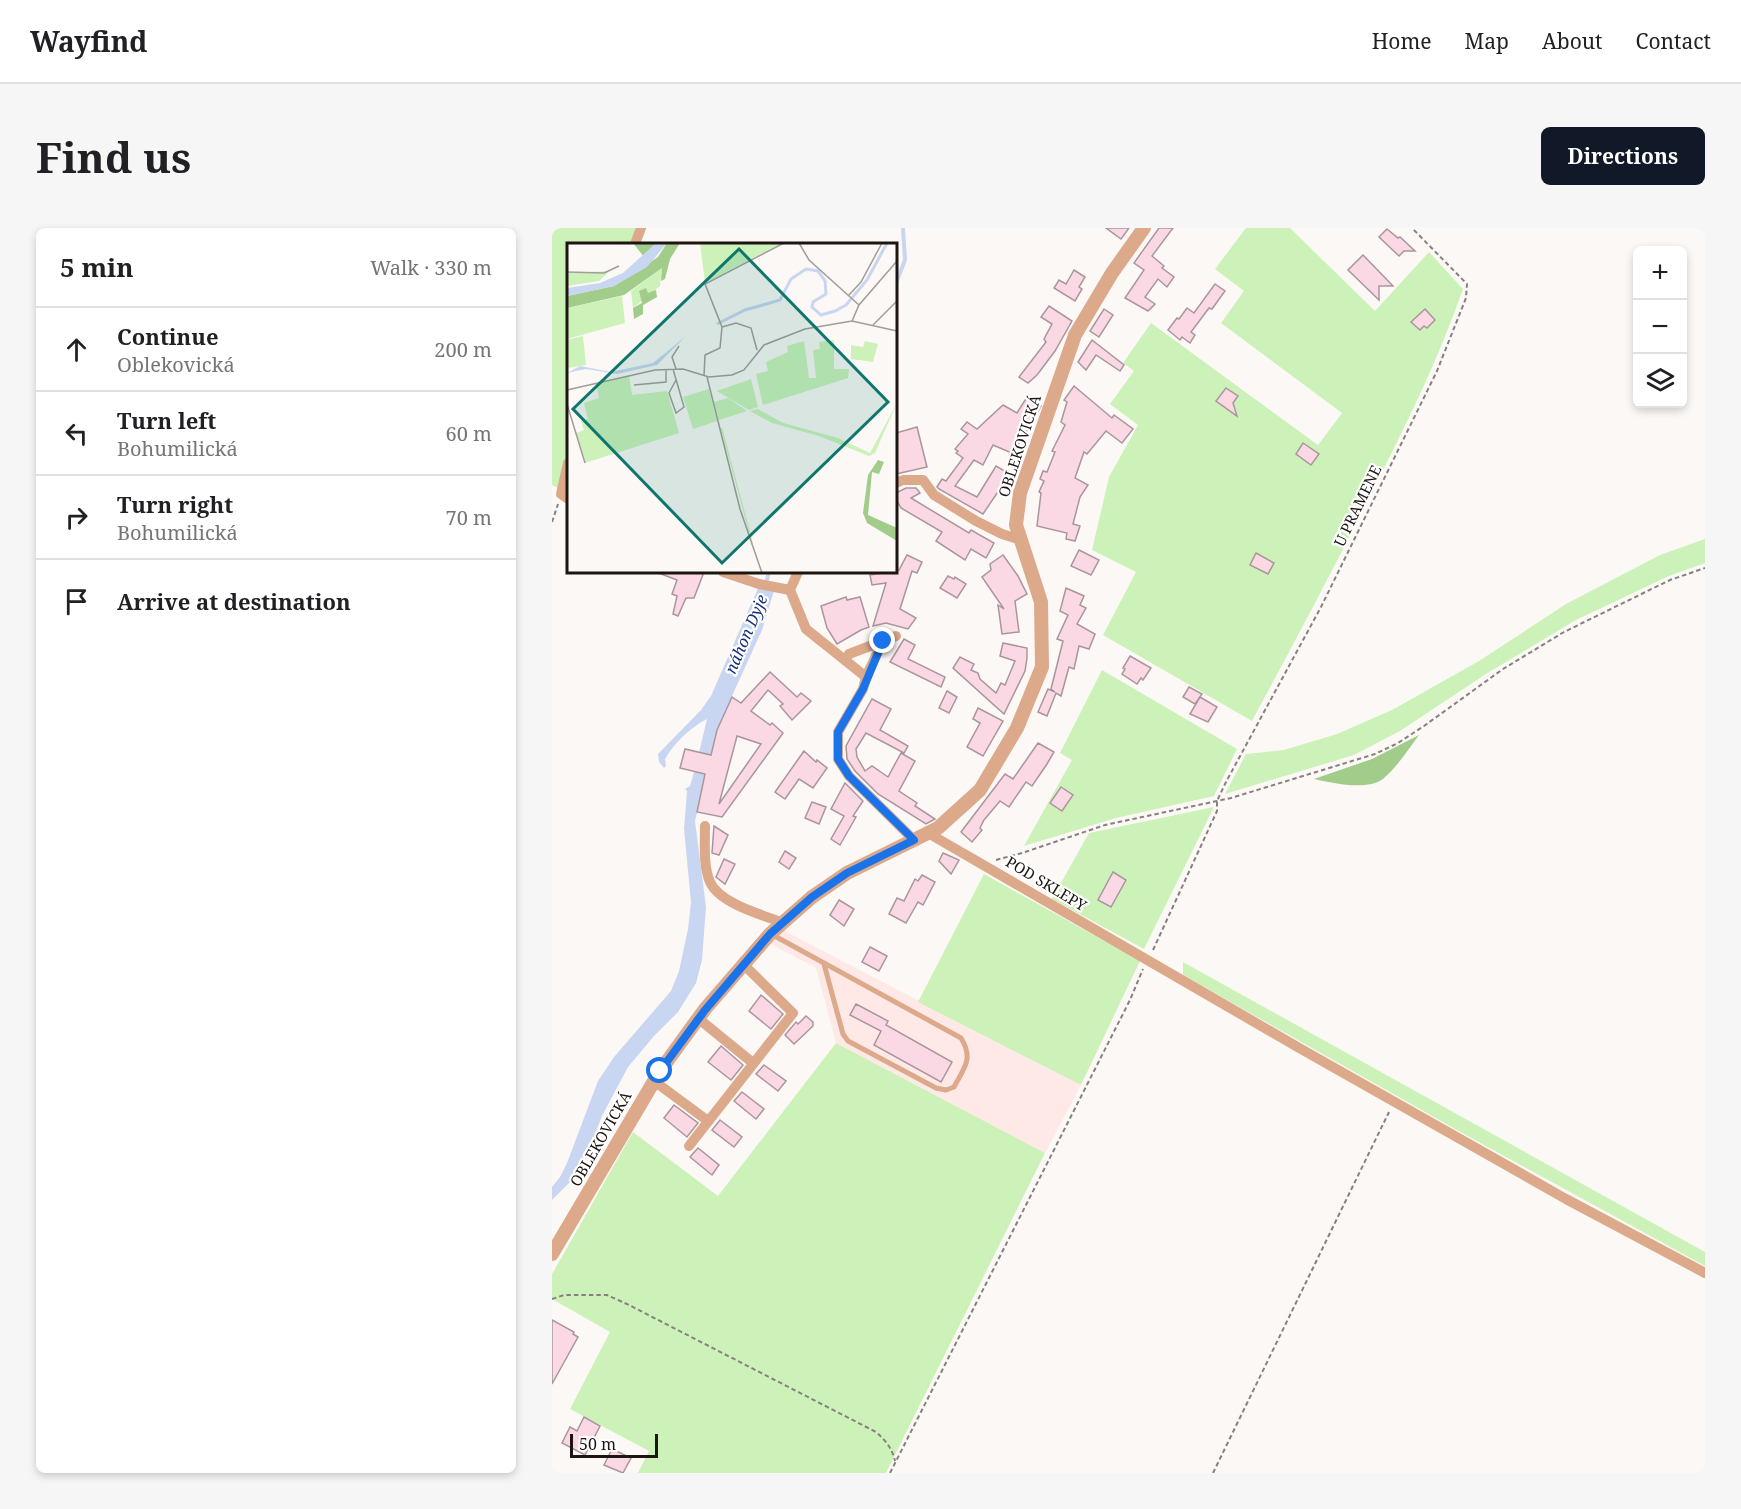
<!DOCTYPE html>
<html lang="en">
<head>
<meta charset="utf-8">
<style>
	:root { --surface:#fff; --page:#f6f6f6; --text:#202124; --muted:#757577; --line:#e0e0e0; --accent:#111827 }
	body { margin:0; font-family:"Noto Serif",serif; background:var(--page); color:var(--text) }
	.controls { position:absolute; right:18px; top:18px; display:grid; overflow:hidden; border-radius:9px; box-shadow:0 3px 9px #0003 }
	.controls button { width:54px; height:54px; display:grid; place-items:center; padding:0; border:0; border-bottom:2px solid var(--line); background:var(--surface); color:var(--text); font:30px sans-serif }
	.scale { position:absolute; left:18px; bottom:15px; width:88px; box-sizing:border-box; padding-left:6px; border:3px solid #1c1511; border-top:0; font-size:16px; line-height:21px; white-space:nowrap; color:#1c1511; -webkit-text-stroke:4px #fff; paint-order:stroke }
	.stop { position:absolute; width:18px; height:18px; margin:-14px; border:4px solid #1a73e8; border-radius:50%; background:#fff }
	.stop.end { background:#1a73e8; border-color:#fff; box-shadow:0 2px 6px #0008 }
	.list { margin:0; padding:0; list-style:none }
	h2 { display:flex; justify-content:space-between; align-items:center; height:78px; margin:0; padding:0 24px; font-size:26px }
	h2 small { font-size:20px; font-weight:400; color:var(--muted) }
	.list li { display:grid; grid-template-columns:39px 1fr auto; gap:18px; align-items:center; box-sizing:border-box; height:84px; padding:0 24px; border-top:2px solid var(--line) }
	.list b { display:block; font-size:22px; white-space:nowrap }
	.list p { margin:0; font-size:20px; white-space:nowrap; color:var(--muted) }
	.list em { font-size:20px; font-style:normal; color:var(--muted) }
	.icon { flex:none; width:33px; height:33px; fill:none; stroke:currentColor; stroke-width:2; stroke-linecap:round; stroke-linejoin:round }
	.map { position:relative; flex:none; width:1153px; height:1245px; overflow:hidden; border-radius:9px }
	header { display:flex; align-items:center; gap:36px; box-sizing:border-box; height:84px; padding:0 30px; background:var(--surface); border-bottom:2px solid var(--line) }
	header strong { font-size:28px }
	nav { display:flex; gap:33px; margin-inline-start:auto; font-size:21px }
	.intro { display:flex; align-items:center; justify-content:space-between; box-sizing:border-box; height:144px; padding:0 36px }
	h1 { margin:0; font-size:42px }
	.button { padding:15px 27px; border-radius:9px; background:var(--accent); color:#fff; font-size:21px; font-weight:700 }
	main { display:flex; gap:36px; padding:0 36px }
	aside { flex:1; background:var(--surface); border-radius:9px; box-shadow:0 3px 9px #0003 }
	.map>svg:first-child { display:block }
	.industrial { fill:#ffe9e7 }
	.green { fill:#cdf2b9 }
	.forest { fill:#a1cc89 }
	.water { fill:#c9d6f2 }
	.lines { fill:none; stroke-linecap:round; stroke-linejoin:round }
	.stream { stroke:#c9d6f2; stroke-width:4 }
	.building { fill:#fbd9e4; stroke:#ab959c; stroke-width:1.5; fill-rule:evenodd }
	.path { stroke:#86817e; stroke-width:2; stroke-dasharray:4.5 3; stroke-linecap:butt }
	.service { stroke:#dca98b; stroke-width:5 }
	.minor { stroke:#dca98b; stroke-width:10 }
	.tertiary { stroke:#dca98b; stroke-width:14 }
	.route { stroke:#1a73e8; stroke-width:8 }
	.labels { text-anchor:middle; stroke-width:4.5; stroke-linejoin:round; paint-order:stroke }
	.street-label { font-size:15px; fill:#1c1511; stroke:#fff }
	.water-label { font-size:16px; font-style:italic; fill:#15307b; stroke:#fff }
	.inset-river { fill:none; stroke:#c9d6f2; stroke-width:3 }
	.inset-road { fill:none; stroke:#a29d9a; stroke-width:1.5 }
	.view { fill:#0f766e; fill-opacity:0.15; stroke:#0f766e; stroke-width:3 }
	.inset-edge { fill:none; stroke:#1c1511; stroke-width:3 }
</style>
</head>
<body>
<header>
<strong>Wayfind</strong>
<nav><a>Home</a><a>Map</a><a>About</a><a>Contact</a></nav>
</header>
<div class="intro"><h1>Find us</h1><a class="button">Directions</a></div>
<main>
<aside>
<h2>5 min<small>Walk · 330 m</small></h2>
<ul class="list">
<li><svg class="icon" aria-label="ahead" viewBox="0 0 24 24"><path d="M12 20V5M6 11l6-6 6 6"/></svg><div><b>Continue</b><p>Oblekovická</p></div><em>200 m</em></li>
<li><svg class="icon" aria-label="left" viewBox="0 0 24 24"><path d="M17 20v-9H6M10 6l-5 5 5 5"/></svg><div><b>Turn left</b><p>Bohumilická</p></div><em>60 m</em></li>
<li><svg class="icon" aria-label="right" viewBox="0 0 24 24"><path d="M7 20v-9h11M14 6l5 5-5 5"/></svg><div><b>Turn right</b><p>Bohumilická</p></div><em>70 m</em></li>
<li><svg class="icon" aria-label="arrive" viewBox="0 0 24 24"><path d="M6 21V4h12l-3 4 3 4H6"/></svg><div><b>Arrive at destination</b></div></li>
</ul>
</aside>
<div class="map">
<svg width="1153" height="1245" viewBox="0 0 1153 1245">
	<rect width="100%" height="100%" fill="#fcf8f6"/>
	<path class="industrial" d="M 227,700 L 529,857 L 493,925 L 284,815 L 264,740 L 215,714 Z"/>
	<g class="green">
		<path d="M 0,0 L 84,0 L 79,16 L 16,16 L 16,226 L 6,260 L 0,257 Z"/>
		<path d="M 694,0 L 738,0 L 823,83 L 877,24 L 911,61 C 888,127 858,189 826,252 C 786,333 743,413 700,493 L 551,407 L 584,344 L 540,322 L 557,249 L 586,197 L 558,176 L 582,143 L 571,135 L 599,95 L 766,217 L 790,185 L 669,95 L 692,63 L 663,41 Z"/>
		<path d="M 1153,311 L 1153,335 L 1117,348 L 1024,392 L 934,446 L 848,503 L 802,527 L 673,566 L 694,526 L 732,522 L 785,506 L 840,482 L 927,433 L 1014,376 L 1108,327 Z"/>
		<path d="M 550,442 L 685,521 L 662,568 L 564,590 L 472,618 L 520,532 L 508,525 Z"/>
		<path d="M 662,579 L 592,721 L 500,671 L 537,605 Z"/>
		<path d="M 432,646 L 588,733 L 529,857 L 366,774 Z"/>
		<path d="M 631,734 L 1153,1024 L 1153,1038 L 912,906 L 631,747 Z"/>
		<path d="M 284,815 L 493,925 L 334,1245 L 86,1245 L 97,1223 L 18,1181 L 58,1104 L 0,1071 L 0,1046 L 81,904 L 166,968 Z"/>
	</g>
	<path class="forest" d="M 867,507 C 856,522 845,539 831,551 C 815,563 780,555 762,551 L 820,531 Z"/>
	<g class="water">
		<path d="M 207,358 L 222,363 L 210,402 L 165,501 L 157,532 L 146,529 L 155,491 C 139,499 122,515 113,531 L 114,538 L 112,540 L 107,534 L 106,526 L 149,482 L 159,468 Z"/>
		<path d="M 143,541 L 153,543 L 152,548 L 154,549 L 143,593 L 154,679 L 150,732 L 144,755 L 126,784 L 102,808 L 76,839 L 50,888 L 29,943 L 0,972 L 0,959 L 8,949 L 15,935 L 46,853 L 62,829 L 119,763 L 127,743 L 136,701 L 139,674 L 132,601 L 135,563 L 133,561 L 138,558 Z"/>
	</g>
	<g class="lines">
		<g class="stream">
			<path d="M 344,55 L 353,32 L 351,0"/>
			<path d="M 214,355 L 217,344"/>
		</g>
	</g>
	<g class="building">
		<path d="M 554,0 L 577,0 L 569,11 Z"/>
		<path d="M 607,0 L 621,0 L 600,28 L 612,38 L 610,40 L 622,49 L 615,59 L 606,51 L 593,69 L 603,76 L 596,83 L 573,70 L 592,42 L 582,35 Z"/>
		<path d="M 835,1 L 846,10 L 848,9 L 863,23 L 852,23 L 847,28 L 827,9 Z"/>
		<path d="M 811,27 L 841,58 L 827,58 L 827,72 L 796,42 Z"/>
		<path d="M 522,42 L 533,49 L 527,59 L 530,61 L 523,73 L 502,60 L 507,52 L 514,56 Z"/>
		<path d="M 663,56 L 673,63 L 660,81 L 657,80 L 639,104 L 643,107 L 638,115 L 630,109 L 628,112 L 616,102 L 625,90 L 627,91 L 635,80 L 642,85 Z"/>
		<path d="M 497,78 L 520,93 L 503,123 L 485,147 L 476,155 L 467,149 L 494,114 L 492,111 L 500,96 L 489,89 Z"/>
		<path d="M 552,81 L 561,87 L 547,109 L 538,103 Z"/>
		<path d="M 873,81 L 883,92 L 875,100 L 872,98 L 868,102 L 859,94 Z"/>
		<path d="M 540,112 L 572,137 L 568,143 L 544,127 L 534,142 L 526,134 Z"/>
		<path d="M 522,158 L 560,190 L 562,187 L 581,201 L 570,215 L 554,203 L 535,226 L 532,224 L 523,250 L 536,257 L 528,269 L 521,296 L 528,298 L 523,313 L 514,311 L 515,305 L 485,298 L 489,265 L 487,264 L 492,253 L 488,251 L 491,243 L 495,244 L 503,224 L 500,223 L 513,197 L 509,194 L 515,174 L 512,172 Z"/>
		<path d="M 674,160 L 686,168 L 681,175 L 685,188 L 664,173 Z"/>
		<path d="M 475,169 L 489,178 L 475,203 L 473,202 L 462,226 L 441,217 L 431,237 L 422,232 L 403,258 L 425,269 L 444,238 L 458,246 L 431,286 L 387,261 L 385,259 L 390,251 L 394,253 L 411,230 L 404,225 L 406,223 L 403,221 L 416,206 L 409,201 L 415,194 L 425,201 L 451,177 L 465,185 Z"/>
		<path d="M 365,199 L 375,239 L 344,246 L 344,205 Z"/>
		<path d="M 751,215 L 767,226 L 759,237 L 744,226 Z"/>
		<path d="M 354,260 L 364,260 L 368,265 L 359,270 L 417,305 L 419,302 L 442,315 L 434,330 L 419,321 L 413,332 L 384,313 L 390,304 L 349,280 L 344,271 L 344,265 Z"/>
		<path d="M 527,322 L 547,332 L 539,347 L 519,338 Z"/>
		<path d="M 704,325 L 722,335 L 716,346 L 698,337 Z"/>
		<path d="M 355,327 L 370,334 L 365,345 L 360,343 L 348,381 L 364,390 L 356,401 L 334,395 L 321,398 L 334,355 L 320,357 L 318,347 L 347,342 Z"/>
		<path d="M 451,327 L 466,348 L 475,366 L 463,373 L 467,404 L 450,406 L 446,377 L 452,381 L 430,349 L 439,342 L 438,336 Z"/>
		<path d="M 104,344 L 152,344 L 142,370 L 134,370 L 126,388 L 121,386 L 125,368 L 120,366 L 125,352 Z"/>
		<path d="M 396,348 L 402,351 L 403,349 L 414,356 L 405,370 L 388,360 Z"/>
		<path d="M 514,360 L 532,368 L 528,377 L 534,380 L 525,396 L 543,406 L 537,421 L 527,418 L 522,441 L 517,439 L 509,468 L 504,465 L 495,488 L 486,484 L 496,461 L 503,464 L 499,461 L 511,413 L 505,411 L 516,387 L 508,383 Z"/>
		<path d="M 294,369 L 295,372 L 308,369 L 317,399 L 309,402 L 285,416 L 275,400 L 269,378 Z"/>
		<path d="M 352,411 L 363,417 L 356,431 L 393,449 L 389,459 L 338,434 Z"/>
		<path d="M 451,415 L 475,420 L 475,430 L 473,443 L 452,486 L 401,440 L 408,429 L 422,436 L 419,442 L 426,445 L 428,451 L 444,465 L 449,455 L 453,457 L 463,433 L 448,428 Z"/>
		<path d="M 578,428 L 599,440 L 591,452 L 589,450 L 585,456 L 570,446 L 573,441 L 571,440 Z"/>
		<path d="M 218,444 L 245,469 L 249,465 L 259,473 L 240,492 L 228,478 L 231,476 L 216,462 L 199,483 L 218,497 L 220,495 L 231,505 L 170,589 L 145,584 L 153,546 L 128,540 L 133,521 L 159,527 L 165,502 L 180,469 L 189,475 ZM 185,508 L 209,516 L 167,576 Z"/>
		<path d="M 637,459 L 650,466 L 643,476 L 631,469 Z"/>
		<path d="M 395,463 L 405,469 L 397,485 L 387,480 Z"/>
		<path d="M 648,469 L 665,479 L 656,494 L 638,486 Z"/>
		<path d="M 320,471 L 339,481 L 328,502 L 356,518 L 352,525 L 314,505 L 304,521 L 305,529 L 313,543 L 320,538 L 336,549 L 349,525 L 363,533 L 347,563 L 365,575 L 363,578 L 383,591 L 374,596 L 326,566 L 303,543 L 295,531 L 294,518 Z"/>
		<path d="M 426,480 L 451,493 L 431,528 L 415,519 L 428,495 L 421,491 Z"/>
		<path d="M 486,515 L 502,524 L 495,536 L 480,558 L 474,554 L 457,579 L 448,573 L 432,592 L 428,600 L 430,602 L 420,614 L 409,604 L 453,546 L 461,551 Z"/>
		<path d="M 252,523 L 264,534 L 265,532 L 275,540 L 261,560 L 247,551 L 233,571 L 223,564 Z"/>
		<path d="M 293,555 L 311,573 L 301,588 L 304,589 L 288,617 L 279,611 L 292,588 L 279,581 Z"/>
		<path d="M 509,559 L 521,567 L 510,583 L 498,575 Z"/>
		<path d="M 260,574 L 274,579 L 267,596 L 253,590 Z"/>
		<path d="M 162,598 L 176,607 L 167,627 L 160,625 Z"/>
		<path d="M 233,623 L 244,630 L 237,641 L 227,634 Z"/>
		<path d="M 391,625 L 407,632 L 399,646 L 387,633 Z"/>
		<path d="M 172,631 L 183,636 L 173,656 L 164,649 Z"/>
		<path d="M 561,644 L 574,652 L 559,679 L 546,672 Z"/>
		<path d="M 370,647 L 383,654 L 371,677 L 366,674 L 354,695 L 337,686 L 345,670 L 352,673 L 363,651 L 366,653 Z"/>
		<path d="M 287,672 L 302,681 L 292,698 L 278,687 Z"/>
		<path d="M 318,719 L 335,728 L 327,743 L 310,734 Z"/>
		<path d="M 209,767 L 231,786 L 219,801 L 197,783 Z"/>
		<path d="M 304,776 L 336,793 L 334,797 L 400,834 L 389,854 L 322,817 L 329,803 L 298,787 Z"/>
		<path d="M 254,788 L 261,794 L 261,798 L 242,816 L 233,807 L 244,794 L 246,796 Z"/>
		<path d="M 169,818 L 191,837 L 179,852 L 156,834 Z"/>
		<path d="M 212,837 L 234,853 L 226,863 L 204,846 Z"/>
		<path d="M 190,864 L 212,881 L 204,891 L 182,873 Z"/>
		<path d="M 122,877 L 146,895 L 135,909 L 112,890 Z"/>
		<path d="M 168,892 L 190,909 L 182,919 L 160,902 Z"/>
		<path d="M 146,920 L 167,937 L 160,947 L 138,929 Z"/>
		<path d="M 0,1092 L 22,1104 L 21,1106 L 26,1109 L 0,1156 Z"/>
		<path d="M 32,1189 L 48,1198 L 33,1227 L 10,1215 L 18,1199 L 25,1203 Z"/>
		<path d="M 60,1221 L 79,1230 L 71,1245 L 52,1237 Z"/>
	</g>
	<g class="lines">
		<g class="path">
			<path d="M 0,294 L 6,276"/>
			<path d="M 444,632 L 470,625 L 553,597 L 679,570 L 823,526 L 846,515 L 872,498 L 951,441 L 1012,404 L 1118,352 L 1153,340"/>
			<path d="M 601,722 L 665,583 L 665,573 L 674,554 L 769,379 L 885,143 L 914,70 L 915,56 L 860,0"/>
			<path d="M 0,1071 L 12,1067 L 55,1067 L 77,1077 L 324,1204 C 334,1213 340,1220 343,1233"/>
			<path d="M 338,1245 L 578,772 L 591,741"/>
			<path d="M 661,1245 L 837,884"/>
		</g>
		<path class="service" d="M 219,706 L 409,810 C 422,831 412,840 402,859 L 394,862 L 384,860 L 296,813 L 291,806 L 272,736"/>
		<g class="minor">
			<path d="M 83,16 L 89,0"/>
			<path d="M 16,235 L 9,266 L 16,271"/>
			<path d="M 344,255 L 351,252 L 371,252 L 382,267 L 424,293 L 450,306 L 469,312"/>
			<path d="M 171,344 L 207,356 L 238,362"/>
			<path d="M 246,344 L 238,362 L 254,401 L 314,449 L 311,461 L 286,504 L 286,531 L 297,548 L 362,612"/>
			<path d="M 293,432 L 297,426 L 331,413"/>
			<path d="M 314,449 L 331,413 L 344,408"/>
			<path d="M 153,598 C 153,615 151,638 158,654 C 168,676 211,687 232,695"/>
			<path d="M 376,605 L 749,821 L 1014,971 L 1153,1045"/>
			<path d="M 147,791 L 201,835"/>
			<path d="M 102,853 L 156,893"/>
			<path d="M 137,918 L 241,785 L 192,737"/>
		</g>
		<path class="tertiary" d="M 0,1026 L 108,843 L 153,781 L 218,706 L 260,669 L 295,645 L 386,600 L 428,562 L 465,500 L 490,439 L 489,374 L 464,297 L 468,265 L 523,107 L 560,45 L 592,0"/>
	</g>
	<g class="lines">
		<path class="route" d="M 108,843 L 153,782 L 218,706 L 260,669 L 295,645 L 362,612 L 297,548 L 286,531 L 286,504 L 311,461 L 331,413"/>
	</g>
	<g class="labels">
		<g class="street-label">
			<text transform="translate(468 218) rotate(-72)" y="5">OBLEKOVICKÁ</text>
			<text transform="translate(806 278) rotate(-64)" y="5">U PRAMENE</text>
			<text transform="translate(494 656) rotate(31)" y="5">POD SKLEPY</text>
			<text transform="translate(49 911) rotate(-60)" y="5">OBLEKOVICKÁ</text>
		</g>
		<g class="water-label">
			<text transform="translate(194 406) rotate(-67)" y="6">náhon Dyje</text>
		</g>
	</g>
	<g transform="translate(15 15)">
		<rect width="330" height="330" fill="#fcf8f6"/>
		<path d="M 133,0 L 215,0 L 138,40 ZM 95,25 L 93,43 L 66,65 L 64,48 ZM 43,28 L 32,38 L 0,43 L 0,30 ZM 55,53 L 58,80 L 0,96 L 0,65 ZM 16,93 L 19,122 L 0,125 L 0,97 ZM 267,97 L 267,126 L 282,126 L 281,135 L 196,162 L 189,131 L 201,128 L 199,119 L 221,109 L 220,103 L 237,98 L 242,135 L 249,135 L 246,107 L 253,106 L 252,99 ZM 298,98 L 311,101 L 306,119 L 284,116 L 284,102 L 296,104 ZM 62,133 L 65,152 L 100,148 L 112,190 L 18,220 L 9,190 L 17,187 L 14,178 L 21,176 L 17,160 L 32,155 L 29,141 ZM 184,136 L 191,164 L 182,167 L 150,148 ZM 142,146 L 150,178 L 126,186 L 116,154 ZM 161,155 L 180,168 L 152,177 L 147,159 ZM 330,160 L 308,210 L 302,213 L 252,193 L 205,180 L 183,168 L 191,166 L 216,180 L 271,195 L 303,210 ZM 155,184 L 186,300 L 185,301 L 154,186 Z" fill="#cdf2b9"/>
		<path d="M 66,0 L 89,0 L 77,14 ZM 100,0 L 113,0 L 103,16 L 98,36 L 94,38 L 95,25 L 57,52 L 0,65 L 0,53 L 47,43 L 91,14 ZM 79,45 L 81,50 L 89,47 L 90,54 L 76,62 L 76,71 L 67,76 L 66,65 L 75,60 L 72,48 ZM 311,217 L 317,219 L 312,231 L 305,229 L 301,272 L 330,285 L 330,298 L 300,280 L 296,270 L 301,232 Z" fill="#a1cc89"/>
		<path d="M 89,0 L 100,0 L 80,24 L 47,43 L 0,53 L 0,45 L 33,40 L 56,30 ZM 118,94 L 90,122 L 50,131 L 19,126 L 0,130 L 13,123 L 44,129 L 86,120 Z" fill="#c9d6f2"/>
		<path class="inset-river" d="M 150,81 L 178,67 L 213,57 L 224,36 L 239,26 L 251,28 L 258,38 L 259,51 L 246,59 L 245,64 L 254,72 L 268,68 L 279,62 L 300,37 L 320,0"/>
		<path class="inset-road" d="M 232,0 L 242,17 L 292,62M 0,29 L 37,30 L 52,23M 281,53 L 294,39 L 315,0M 285,78 L 292,62 L 330,18M 306,82 L 330,58M 155,84 L 138,41 L 217,0M 155,84 L 169,80 L 184,85 L 190,107M 106,126 L 117,164 L 109,170 L 102,150 L 109,137M 109,126 L 105,114 L 112,103M 137,133 L 138,112 L 153,105 L 155,84M 140,134 L 173,266 L 195,330M 67,142 L 99,139 L 99,126M 0,147 L 88,127 L 116,126 L 142,134 L 165,132 L 177,127 L 197,102 L 238,86 L 285,78 L 330,88M 0,161 L 18,220"/>
		<path class="view" d="M 172,6 L 321,159 L 155,320 L 6,166 Z"/>
		<rect width="330" height="330" class="inset-edge"/>
	</g>
</svg>
<div class="controls">
<button>+</button>
<button>−</button>
<button><svg class="icon" aria-label="layers" viewBox="0 0 24 24"><path d="M12 4l9 5-9 5-9-5zM3 14l9 5 9-5"/></svg></button>
</div>
<div class="scale">50 m</div>
<div class="stop" style="left:108px;top:843px"></div>
<div class="stop end" style="left:331px;top:413px"></div>
</div>
</main>
</body>
</html>
